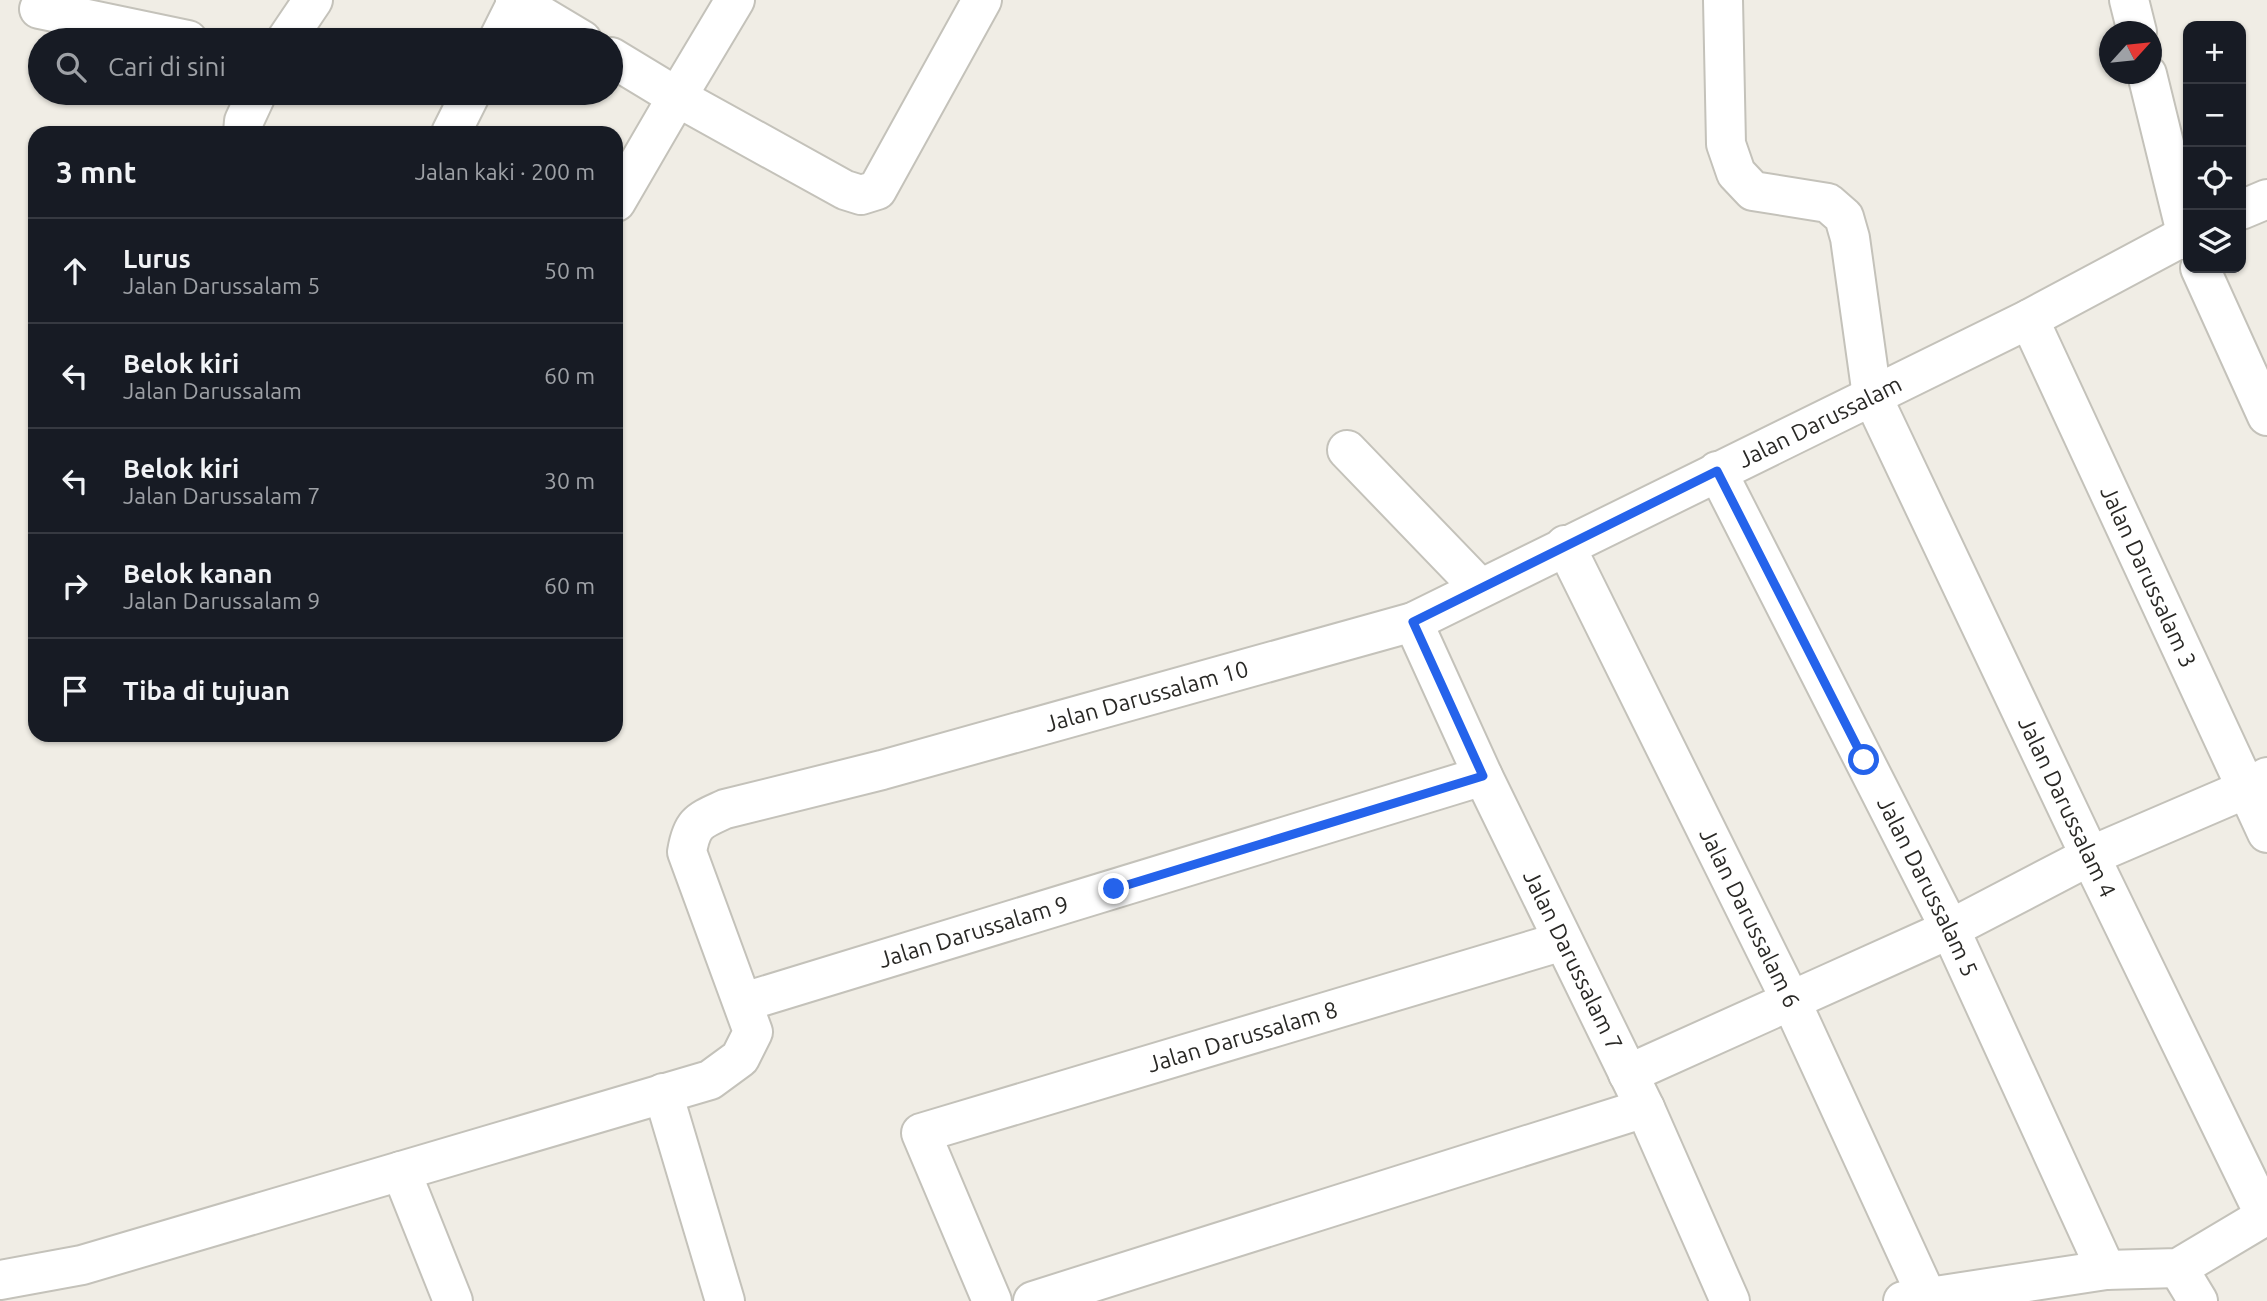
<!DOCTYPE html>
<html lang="id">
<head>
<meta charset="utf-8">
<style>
	:root { --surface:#171b24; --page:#20242c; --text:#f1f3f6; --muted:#9ea1a6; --line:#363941 }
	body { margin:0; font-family:Ubuntu,sans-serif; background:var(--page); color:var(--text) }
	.controls { position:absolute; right:21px; top:21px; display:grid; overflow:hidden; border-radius:14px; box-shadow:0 2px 5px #0004 }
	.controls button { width:63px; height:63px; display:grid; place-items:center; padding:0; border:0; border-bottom:2px solid var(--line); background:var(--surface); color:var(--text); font:35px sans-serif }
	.compass { position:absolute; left:2099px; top:21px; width:63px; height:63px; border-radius:50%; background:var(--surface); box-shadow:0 2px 5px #0004; rotate:63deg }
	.stop { position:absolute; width:21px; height:21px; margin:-16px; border:5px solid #2563eb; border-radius:50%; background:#fff }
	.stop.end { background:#2563eb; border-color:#fff; box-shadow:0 2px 7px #0008 }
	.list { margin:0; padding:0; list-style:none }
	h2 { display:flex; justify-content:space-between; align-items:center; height:91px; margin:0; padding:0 28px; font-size:30px }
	h2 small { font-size:23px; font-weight:400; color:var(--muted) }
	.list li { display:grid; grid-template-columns:46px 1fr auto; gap:21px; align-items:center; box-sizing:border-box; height:105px; padding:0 28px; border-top:2px solid var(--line) }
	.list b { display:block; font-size:26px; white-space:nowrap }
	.list p { margin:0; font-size:23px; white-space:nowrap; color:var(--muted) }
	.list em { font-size:23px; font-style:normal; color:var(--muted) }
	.icon { flex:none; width:38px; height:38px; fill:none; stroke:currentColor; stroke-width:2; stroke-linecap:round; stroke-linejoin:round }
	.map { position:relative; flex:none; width:2267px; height:1301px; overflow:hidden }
	.search { position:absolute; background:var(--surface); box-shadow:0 2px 5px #0004; left:28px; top:28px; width:595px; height:77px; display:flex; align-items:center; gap:18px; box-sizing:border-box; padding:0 24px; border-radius:38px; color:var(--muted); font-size:26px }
	.panel { position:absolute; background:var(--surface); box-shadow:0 2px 5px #0004; left:28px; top:126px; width:595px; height:616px; border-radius:21px }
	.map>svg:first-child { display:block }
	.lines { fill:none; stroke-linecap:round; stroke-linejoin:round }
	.minor-casing { stroke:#c4c2ba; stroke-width:42 }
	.minor { stroke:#fff; stroke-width:38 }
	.route { stroke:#2563eb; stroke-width:9 }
	.labels { text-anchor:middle; stroke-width:5; stroke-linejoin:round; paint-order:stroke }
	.street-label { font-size:23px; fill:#2a2926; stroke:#f0ede5 }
</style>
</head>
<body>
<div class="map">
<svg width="2267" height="1301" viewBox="0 0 2267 1301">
	<rect width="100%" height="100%" fill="#f0ede5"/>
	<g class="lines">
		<g class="minor-casing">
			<g id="minor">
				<path d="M 515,0 L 582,40"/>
				<path id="s1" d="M 1723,0 L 1726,144 L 1736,173 L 1753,191 L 1828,203 L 1844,217 L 1850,238 L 1872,396 L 2090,856 L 2265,1216"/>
				<path d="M 2129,0 L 2137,32"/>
				<path d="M 39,9 L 188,40"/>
				<path d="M 286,40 L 313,0"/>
				<path d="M 498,40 L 518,0"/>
				<path d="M 611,57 L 677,97 L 735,0"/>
				<path d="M 2147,74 L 2188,241"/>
				<path d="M 243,133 L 244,121 L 257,93"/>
				<path d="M 451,133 L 471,93"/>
				<path d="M 616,202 L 677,97 L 845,190 L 861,195 L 877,190 L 982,0"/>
				<path d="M 2241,210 L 2267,199"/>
				<path d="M 2200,268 L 2267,416"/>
				<path id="s2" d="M 2029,319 L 2267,833"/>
				<path d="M 1347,450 L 1480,588"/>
				<path id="s3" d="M 1717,471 L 1950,929 L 2106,1270"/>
				<path id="s4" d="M 1565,545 L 1791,1001 L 1927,1297"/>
				<path id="s5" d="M 1413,622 L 1483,776 L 1645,1108 L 1730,1301"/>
				<path id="s6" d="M 744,1002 L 1483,776"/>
				<path d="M 1628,1074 L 1950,929 L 2090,856 L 2246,789 L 2267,777"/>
				<path d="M 663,1093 L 725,1301"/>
				<path d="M 401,1171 L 453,1301"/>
				<path d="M 2178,1268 L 2198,1301"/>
				<path id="s7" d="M 0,1280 L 82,1265 L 710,1080 L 740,1058 L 753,1032 L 687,852 C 692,822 699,821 725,809 L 882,770 L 1413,622 L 2029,319 L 2188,234"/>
				<path id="s8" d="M 992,1301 L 921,1133 L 1563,941"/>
				<path d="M 1033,1301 L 1645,1108"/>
				<path d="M 1903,1301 L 2106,1270 L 2178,1268 L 2267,1215"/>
			</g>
		</g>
		<use href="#minor" class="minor"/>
	</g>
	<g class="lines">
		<path class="route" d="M 1114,889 L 1483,776 L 1413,622 L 1717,471 L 1864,760"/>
	</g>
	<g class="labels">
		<g class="street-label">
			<text dy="8" stroke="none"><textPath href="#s7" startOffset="2224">Jalan Darussalam</textPath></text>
			<text dy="8" stroke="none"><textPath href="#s2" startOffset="284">Jalan Darussalam 3</textPath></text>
			<text dy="8" stroke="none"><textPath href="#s7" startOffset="1494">Jalan Darussalam 10</textPath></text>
			<text dy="8" stroke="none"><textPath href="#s1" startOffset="933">Jalan Darussalam 4</textPath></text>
			<text dy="8" stroke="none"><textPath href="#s3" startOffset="466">Jalan Darussalam 5</textPath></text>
			<text dy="8" stroke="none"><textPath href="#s4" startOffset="416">Jalan Darussalam 6</textPath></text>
			<text dy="8" stroke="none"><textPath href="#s6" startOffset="240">Jalan Darussalam 9</textPath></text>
			<text dy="8" stroke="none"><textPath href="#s5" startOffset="374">Jalan Darussalam 7</textPath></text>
			<text dy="8" stroke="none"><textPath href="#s8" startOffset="518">Jalan Darussalam 8</textPath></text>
		</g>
	</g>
</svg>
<div class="controls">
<button>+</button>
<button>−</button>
<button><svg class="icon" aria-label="locate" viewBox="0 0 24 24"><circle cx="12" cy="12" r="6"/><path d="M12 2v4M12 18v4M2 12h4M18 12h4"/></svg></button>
<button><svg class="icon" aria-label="layers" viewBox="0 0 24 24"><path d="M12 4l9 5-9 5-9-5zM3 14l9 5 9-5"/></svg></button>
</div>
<svg class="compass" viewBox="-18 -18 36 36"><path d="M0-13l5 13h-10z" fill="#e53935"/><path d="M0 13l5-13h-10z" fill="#9ea1a6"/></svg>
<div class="stop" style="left:1864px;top:760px"></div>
<div class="stop end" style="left:1114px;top:889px"></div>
<div class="search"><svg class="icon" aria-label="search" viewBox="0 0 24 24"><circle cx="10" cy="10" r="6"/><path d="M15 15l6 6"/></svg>Cari di sini</div>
<section class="panel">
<h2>3 mnt<small>Jalan kaki · 200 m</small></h2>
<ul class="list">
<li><svg class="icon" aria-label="ahead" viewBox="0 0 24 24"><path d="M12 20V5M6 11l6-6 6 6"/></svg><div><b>Lurus</b><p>Jalan Darussalam 5</p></div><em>50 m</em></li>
<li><svg class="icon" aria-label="left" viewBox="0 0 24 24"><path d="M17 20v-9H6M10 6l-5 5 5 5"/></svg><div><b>Belok kiri</b><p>Jalan Darussalam</p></div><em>60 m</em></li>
<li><svg class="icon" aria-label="left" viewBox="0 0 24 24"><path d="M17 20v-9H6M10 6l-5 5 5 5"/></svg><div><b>Belok kiri</b><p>Jalan Darussalam 7</p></div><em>30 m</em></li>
<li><svg class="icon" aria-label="right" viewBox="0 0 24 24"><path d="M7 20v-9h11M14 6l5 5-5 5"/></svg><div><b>Belok kanan</b><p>Jalan Darussalam 9</p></div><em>60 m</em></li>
<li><svg class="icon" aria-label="arrive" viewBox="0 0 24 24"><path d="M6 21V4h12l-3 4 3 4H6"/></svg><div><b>Tiba di tujuan</b></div></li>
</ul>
</section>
</div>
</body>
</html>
